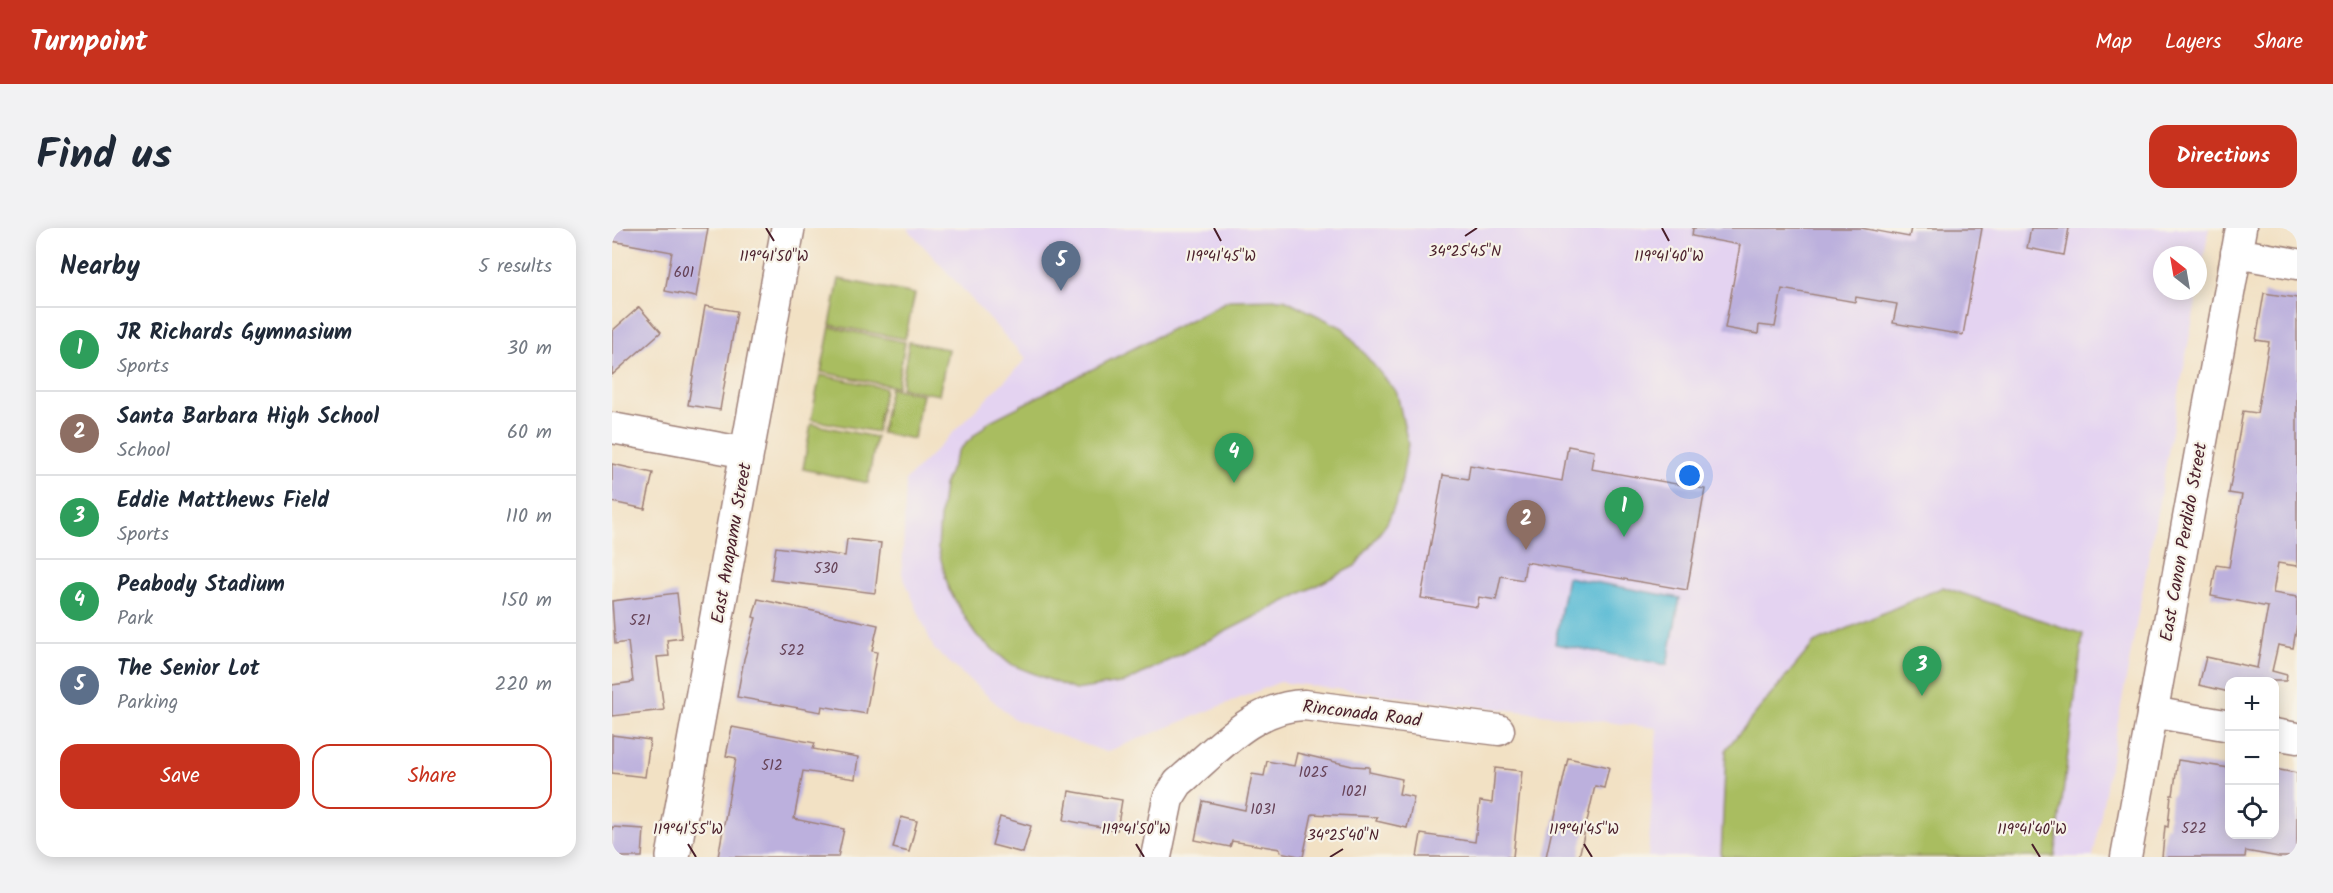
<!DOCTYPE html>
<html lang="en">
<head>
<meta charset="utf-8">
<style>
	:root { --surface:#fff; --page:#f2f2f3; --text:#1f2937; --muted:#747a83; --line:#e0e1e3; --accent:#c8321e }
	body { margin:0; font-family:Kalam,sans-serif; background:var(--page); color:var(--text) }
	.controls { position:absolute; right:18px; bottom:18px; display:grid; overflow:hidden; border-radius:12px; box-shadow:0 3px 15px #0003 }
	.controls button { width:54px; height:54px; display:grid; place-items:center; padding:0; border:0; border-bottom:2px solid var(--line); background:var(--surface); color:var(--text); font:30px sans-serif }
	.compass { position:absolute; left:1541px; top:18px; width:54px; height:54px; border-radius:50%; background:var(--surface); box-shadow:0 3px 15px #0003; rotate:329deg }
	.you { position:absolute; left:1078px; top:248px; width:21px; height:21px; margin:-15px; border:4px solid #fff; border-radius:50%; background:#1a73e8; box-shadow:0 0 0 9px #1a73e833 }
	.badge { display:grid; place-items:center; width:39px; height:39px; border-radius:50%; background:var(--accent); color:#fff; font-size:20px; font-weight:700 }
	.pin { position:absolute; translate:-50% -50px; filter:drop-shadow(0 2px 3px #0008) }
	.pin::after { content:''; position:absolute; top:32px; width:21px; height:18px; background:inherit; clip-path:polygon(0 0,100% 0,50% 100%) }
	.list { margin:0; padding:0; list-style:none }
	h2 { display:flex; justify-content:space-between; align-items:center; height:78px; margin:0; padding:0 24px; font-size:26px }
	h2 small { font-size:20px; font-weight:400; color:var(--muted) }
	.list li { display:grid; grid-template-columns:39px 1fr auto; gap:18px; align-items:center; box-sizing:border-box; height:84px; padding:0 24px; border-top:2px solid var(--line) }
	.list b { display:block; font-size:22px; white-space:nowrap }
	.list p { margin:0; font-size:20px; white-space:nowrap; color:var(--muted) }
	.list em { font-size:20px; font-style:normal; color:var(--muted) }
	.actions { display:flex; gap:12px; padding:18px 24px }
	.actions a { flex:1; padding:14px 0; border:2px solid var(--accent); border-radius:18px; text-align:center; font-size:21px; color:var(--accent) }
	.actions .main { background:var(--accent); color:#fff }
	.icon { flex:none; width:33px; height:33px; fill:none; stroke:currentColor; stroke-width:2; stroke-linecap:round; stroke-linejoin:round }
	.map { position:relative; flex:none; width:1685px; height:629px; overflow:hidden; border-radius:18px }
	header { display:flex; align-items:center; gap:36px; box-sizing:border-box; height:84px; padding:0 30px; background:var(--accent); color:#fff }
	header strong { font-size:28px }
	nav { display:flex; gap:33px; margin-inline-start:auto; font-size:21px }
	.intro { display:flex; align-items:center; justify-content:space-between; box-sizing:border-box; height:144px; padding:0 36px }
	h1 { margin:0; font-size:42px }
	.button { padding:15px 27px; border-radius:18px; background:var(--accent); color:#fff; font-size:21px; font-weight:700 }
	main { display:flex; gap:36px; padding:0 36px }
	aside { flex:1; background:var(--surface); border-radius:18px; box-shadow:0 3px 15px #0003 }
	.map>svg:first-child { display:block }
	.built { fill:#e4d3f1 }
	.green { fill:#a9bd61; stroke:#7a6e46; stroke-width:1.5 }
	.water { fill:#56bad4; stroke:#506c80; stroke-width:1.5 }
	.building { fill:#bcb0dd }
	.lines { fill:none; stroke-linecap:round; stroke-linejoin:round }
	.minor-casing { stroke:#9e8078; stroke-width:33 }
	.major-casing { stroke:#9e8078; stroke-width:36 }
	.minor { stroke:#fff; stroke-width:30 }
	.major { stroke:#fff; stroke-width:33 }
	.ticks { fill:none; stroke:#4a1f2b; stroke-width:2 }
	.labels { text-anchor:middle; stroke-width:4.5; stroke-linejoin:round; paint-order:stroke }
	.number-label { font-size:15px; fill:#664358 }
	.street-label { font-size:18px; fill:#4a1f2b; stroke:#f7f3e8 }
	.ticks-label { font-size:15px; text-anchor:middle; fill:#4a1f2b; stroke:#f7f3e8; stroke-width:4.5; stroke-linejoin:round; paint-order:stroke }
</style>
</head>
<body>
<header>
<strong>Turnpoint</strong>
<nav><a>Map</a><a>Layers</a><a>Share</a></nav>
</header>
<div class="intro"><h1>Find us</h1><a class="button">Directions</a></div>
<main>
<aside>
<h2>Nearby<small>5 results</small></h2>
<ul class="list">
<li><span class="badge" style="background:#2e9e5b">1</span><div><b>JR Richards Gymnasium</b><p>Sports</p></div><em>30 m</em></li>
<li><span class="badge" style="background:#8d6e63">2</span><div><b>Santa Barbara High School</b><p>School</p></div><em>60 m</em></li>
<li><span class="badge" style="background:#2e9e5b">3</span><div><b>Eddie Matthews Field</b><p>Sports</p></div><em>110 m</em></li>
<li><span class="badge" style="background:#2e9e5b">4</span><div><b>Peabody Stadium</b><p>Park</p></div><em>150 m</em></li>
<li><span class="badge" style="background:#5c6f8a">5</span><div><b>The Senior Lot</b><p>Parking</p></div><em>220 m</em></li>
</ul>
<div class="actions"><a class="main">Save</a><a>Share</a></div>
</aside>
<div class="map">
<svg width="1685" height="629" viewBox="0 0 1685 629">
	<rect width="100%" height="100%" fill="#f7f3e8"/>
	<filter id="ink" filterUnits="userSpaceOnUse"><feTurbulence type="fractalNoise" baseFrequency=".0167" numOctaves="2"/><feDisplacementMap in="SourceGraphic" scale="12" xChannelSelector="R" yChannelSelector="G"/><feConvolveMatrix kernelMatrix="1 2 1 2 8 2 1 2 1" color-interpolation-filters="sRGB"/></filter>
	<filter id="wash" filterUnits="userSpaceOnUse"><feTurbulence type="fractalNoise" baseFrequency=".008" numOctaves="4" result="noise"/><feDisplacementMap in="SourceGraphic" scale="24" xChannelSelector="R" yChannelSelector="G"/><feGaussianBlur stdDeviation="1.35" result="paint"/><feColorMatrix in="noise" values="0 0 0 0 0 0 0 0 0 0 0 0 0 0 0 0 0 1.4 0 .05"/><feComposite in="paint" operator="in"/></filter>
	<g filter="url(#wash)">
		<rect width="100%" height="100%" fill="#f2e1c4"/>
		<path class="built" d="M 295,0 L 1597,0 L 1586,62 L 1586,27 L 1550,27 L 1550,63 L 1586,63 L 1481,629 L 1036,629 L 1045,500 L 668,454 L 494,524 L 402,491 L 322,421 L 290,346 L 294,252 L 414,131 Z"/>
		<g class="green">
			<path d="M 227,51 L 303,66 L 293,111 L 218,97 Z"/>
			<path d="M 672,71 L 731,100 L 785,165 L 796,216 L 787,267 L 775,295 L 743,338 L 514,454 L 463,462 L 398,436 L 363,406 L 337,362 L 326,320 L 328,290 L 332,257 L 346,223 L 378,193 L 617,72 Z"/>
			<path d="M 218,99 L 293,114 L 285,159 L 209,144 Z"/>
			<path d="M 297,114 L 336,121 L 327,167 L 289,160 Z"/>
			<path d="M 208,147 L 273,160 L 265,204 L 199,192 Z"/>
			<path d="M 278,160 L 310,166 L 302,211 L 269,205 Z"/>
			<path d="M 199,196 L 264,209 L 256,255 L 191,241 Z"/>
			<path d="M 1331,359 L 1471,406 L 1443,629 L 1109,629 L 1114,521 L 1202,415 Z"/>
		</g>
		<path class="water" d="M 955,349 L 1068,370 L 1055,437 L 943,416 Z"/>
		<g id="blocks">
			<g class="building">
				<path d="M 0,0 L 96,0 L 84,69 L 53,63 L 60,24 L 0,13 Z"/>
				<path d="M 1081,0 L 1249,0 L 1297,9 L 1299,0 L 1370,0 L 1351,107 L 1281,95 L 1285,76 L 1244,69 L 1243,74 L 1170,61 L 1163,99 L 1147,97 L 1146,106 L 1113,100 L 1128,17 L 1080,8 Z"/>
				<path d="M 1419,0 L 1457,0 L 1452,27 L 1415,20 Z"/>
				<path d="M 1652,65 L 1685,70 L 1685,338 L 1666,335 L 1661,365 L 1685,369 L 1685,396 L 1681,420 L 1666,417 L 1660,443 L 1675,447 L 1674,453 L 1617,453 L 1617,464 L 1587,457 L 1594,429 L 1645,440 L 1656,379 L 1599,368 L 1604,337 L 1617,339 L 1630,267 L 1617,265 L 1631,183 L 1645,185 L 1657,114 L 1644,112 Z"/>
				<path d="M 93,78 L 125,83 L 108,182 L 76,177 Z"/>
				<path d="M 27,79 L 49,104 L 0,147 L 0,103 Z"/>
				<path d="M 956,218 L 982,223 L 979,241 L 1093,261 L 1075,362 L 914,334 L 911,352 L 889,348 L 884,372 L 867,369 L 865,379 L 809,370 L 831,247 L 856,251 L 858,237 L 950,253 Z"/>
				<path d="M 0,236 L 41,245 L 33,281 L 0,274 Z"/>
				<path d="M 235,311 L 269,315 L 263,365 L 159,352 L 164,319 L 233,328 Z"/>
				<path d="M 65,365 L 70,410 L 55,412 L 57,428 L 45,429 L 52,482 L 0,488 L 0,457 L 21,454 L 16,414 L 3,416 L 0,373 Z"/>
				<path d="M 146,371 L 266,397 L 260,423 L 265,424 L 254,486 L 210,478 L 209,484 L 125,469 L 132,431 L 144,390 L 141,389 Z"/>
				<path d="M 120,499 L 203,515 L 201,521 L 246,529 L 243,551 L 191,543 L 182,591 L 232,601 L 226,629 L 106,629 L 124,530 L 114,528 Z"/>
				<path d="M 0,507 L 38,512 L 33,549 L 0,545 Z"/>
				<path d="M 685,525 L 740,538 L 757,539 L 757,544 L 790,551 L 787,566 L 802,569 L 795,600 L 764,593 L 765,589 L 700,586 L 691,629 L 668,624 L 668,621 L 620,613 L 618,619 L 583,612 L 591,573 L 633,582 L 640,546 L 652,548 L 655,533 L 682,538 Z"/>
				<path d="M 956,530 L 997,539 L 992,560 L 983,558 L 967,629 L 934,629 Z"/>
				<path d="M 1566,532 L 1617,540 L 1617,606 L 1662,606 L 1662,541 L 1685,545 L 1685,629 L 1667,629 L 1634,623 L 1633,629 L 1550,629 L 1553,598 L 1556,599 L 1559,567 L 1561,567 Z"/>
				<path d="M 883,540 L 910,543 L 901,629 L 805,629 L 809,606 L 863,614 L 868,573 L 880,575 Z"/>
				<path d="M 457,563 L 510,572 L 505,602 L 452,592 Z"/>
				<path d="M 289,589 L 305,593 L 297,624 L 281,620 Z"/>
				<path d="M 388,589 L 419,598 L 411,625 L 380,617 Z"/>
				<path d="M 0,599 L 32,601 L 30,629 L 0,629 Z"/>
			</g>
		</g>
	</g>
	<g filter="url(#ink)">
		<use href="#blocks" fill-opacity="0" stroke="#9e8078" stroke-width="1.5"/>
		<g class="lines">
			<g class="minor-casing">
				<g id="minor">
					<path d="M 1624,25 L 1685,36"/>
					<path d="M 0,200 L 135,225"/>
					<path d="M 1540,484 L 1618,498"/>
					<path d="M 1662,506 L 1685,510"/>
					<path d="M 544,629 L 556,571 L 566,555 C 603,524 641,478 692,477 L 887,502"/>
					<path d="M 1514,629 L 1629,0"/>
				</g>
			</g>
			<g class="major-casing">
				<path id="major" d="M 61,629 L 176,0"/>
			</g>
			<use href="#minor" class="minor"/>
			<use href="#major" class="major"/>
		</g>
	</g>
	<path class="ticks" d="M 154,0 L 162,13M 602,0 L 609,13M 1050,0 L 1057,13M 853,8 L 865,0M 76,616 L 84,629M 524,616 L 532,629M 972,616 L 980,629M 1420,616 L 1428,629M 718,629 L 731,621"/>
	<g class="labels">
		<g class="number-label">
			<text x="72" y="49">601</text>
			<text x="214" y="345">530</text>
			<text x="28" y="397">521</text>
			<text x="180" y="427">522</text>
			<text x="160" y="542">512</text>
			<text x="701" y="549">1025</text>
			<text x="742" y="568">1021</text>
			<text x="651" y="586">1031</text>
			<text x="1582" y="605">522</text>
		</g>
		<g class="street-label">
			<text transform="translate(1571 314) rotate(-80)" y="6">East Canon Perdido Street</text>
			<text transform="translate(119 315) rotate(-80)" y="6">East Anapamu Street</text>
			<text transform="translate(750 485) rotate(7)" y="6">Rinconada Road</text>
		</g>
	</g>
	<g class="ticks-label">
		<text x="853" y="28">34°25'45"N</text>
		<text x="162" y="33">119°41'50"W</text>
		<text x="609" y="33">119°41'45"W</text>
		<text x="1057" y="33">119°41'40"W</text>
		<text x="76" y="606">119°41'55"W</text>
		<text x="524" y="606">119°41'50"W</text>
		<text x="972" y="606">119°41'45"W</text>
		<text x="1420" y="606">119°41'40"W</text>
		<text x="731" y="612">34°25'40"N</text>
	</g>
</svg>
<div class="controls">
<button>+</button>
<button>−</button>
<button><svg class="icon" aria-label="locate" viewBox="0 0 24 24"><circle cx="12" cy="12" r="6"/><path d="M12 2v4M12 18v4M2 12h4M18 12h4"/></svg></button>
</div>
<svg class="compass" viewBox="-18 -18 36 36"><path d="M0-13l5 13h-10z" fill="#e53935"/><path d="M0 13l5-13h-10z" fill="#747a83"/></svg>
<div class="you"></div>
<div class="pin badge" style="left:1012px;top:309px;background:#2e9e5b">1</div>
<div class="pin badge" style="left:914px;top:322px;background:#8d6e63">2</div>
<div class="pin badge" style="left:1310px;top:468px;background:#2e9e5b">3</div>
<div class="pin badge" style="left:622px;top:255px;background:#2e9e5b">4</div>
<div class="pin badge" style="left:449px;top:63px;background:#5c6f8a">5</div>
</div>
</main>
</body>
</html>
